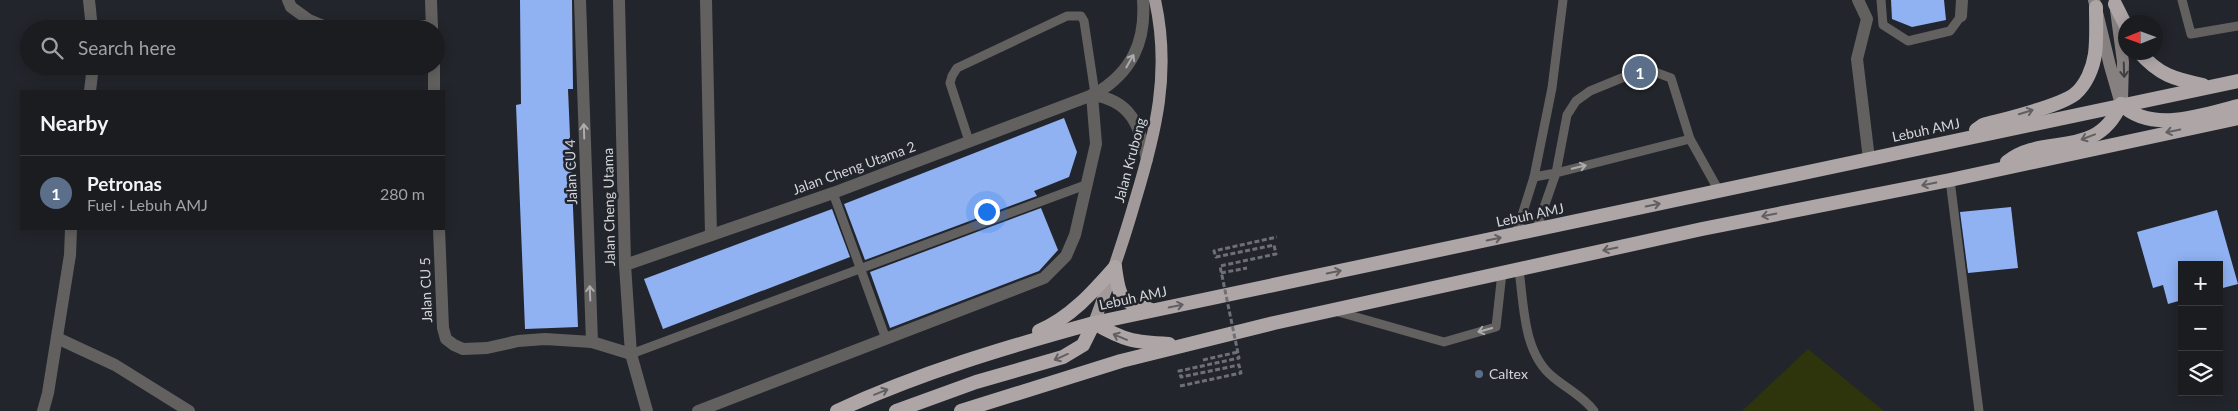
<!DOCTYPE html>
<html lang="en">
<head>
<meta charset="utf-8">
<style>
	:root { --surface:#1a1c20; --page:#232529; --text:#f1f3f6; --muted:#9fa1a5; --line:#383a3e; --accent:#f29ab0 }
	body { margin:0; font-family:Lato,sans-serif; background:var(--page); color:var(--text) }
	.controls { position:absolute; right:15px; bottom:15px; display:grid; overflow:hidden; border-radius:0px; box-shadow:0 2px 12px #0003 }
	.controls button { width:45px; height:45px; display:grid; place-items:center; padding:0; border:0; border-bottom:1px solid var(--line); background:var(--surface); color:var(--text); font:25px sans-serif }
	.compass { position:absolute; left:2118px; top:15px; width:45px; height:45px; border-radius:50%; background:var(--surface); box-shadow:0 2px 12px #0003; rotate:269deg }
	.you { position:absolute; left:986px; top:211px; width:18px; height:18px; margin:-12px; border:4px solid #fff; border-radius:50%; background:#1a73e8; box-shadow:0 0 0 8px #1a73e833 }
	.badge { display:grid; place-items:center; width:32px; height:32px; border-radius:50%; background:var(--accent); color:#fff; font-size:16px; font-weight:700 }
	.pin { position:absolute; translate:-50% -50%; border:2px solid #fff; box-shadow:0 1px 5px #0006 }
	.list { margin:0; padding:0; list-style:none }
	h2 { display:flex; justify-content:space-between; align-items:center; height:65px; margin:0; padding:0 20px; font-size:21px }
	h2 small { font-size:16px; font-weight:400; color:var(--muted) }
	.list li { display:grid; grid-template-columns:32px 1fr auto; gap:15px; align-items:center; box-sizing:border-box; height:75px; padding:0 20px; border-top:1px solid var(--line) }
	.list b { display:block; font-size:19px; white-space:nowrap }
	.list p { margin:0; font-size:16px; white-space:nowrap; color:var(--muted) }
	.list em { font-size:16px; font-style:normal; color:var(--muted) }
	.icon { flex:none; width:28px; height:28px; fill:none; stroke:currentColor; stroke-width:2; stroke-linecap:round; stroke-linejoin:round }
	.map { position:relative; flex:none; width:2238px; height:411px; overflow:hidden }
	.search { position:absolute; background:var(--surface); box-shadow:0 2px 12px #0003; left:20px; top:20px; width:425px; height:55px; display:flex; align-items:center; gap:12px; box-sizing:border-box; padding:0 18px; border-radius:28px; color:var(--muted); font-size:19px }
	.panel { position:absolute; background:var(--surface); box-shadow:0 2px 12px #0003; left:20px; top:90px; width:425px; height:140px; border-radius:0px }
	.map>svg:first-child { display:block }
	.green { fill:#2e340c }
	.building { fill:#90b2f3 }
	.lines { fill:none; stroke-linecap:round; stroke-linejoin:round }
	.path { stroke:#6e7076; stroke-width:3; stroke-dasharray:5 2.5; stroke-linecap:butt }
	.service { stroke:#636060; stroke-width:9 }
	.minor { stroke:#636060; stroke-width:12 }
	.secondary { stroke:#878080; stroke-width:12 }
	.primary { stroke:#a29a9a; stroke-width:12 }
	.trunk { stroke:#aea6a6; stroke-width:14 }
	.path-bridge { stroke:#6e7076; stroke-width:3; stroke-dasharray:5 2.5; stroke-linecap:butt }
	.oneway { stroke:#acacaf }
	.oneway2 { stroke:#404044 }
	.oneway3 { stroke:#615f62 }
	.service-dot { fill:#5c6f8a; stroke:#22252b; stroke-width:2 }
	.labels { text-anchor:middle; stroke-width:5; stroke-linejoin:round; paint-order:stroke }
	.street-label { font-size:14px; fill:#d3d5d9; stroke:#22252b }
	.poi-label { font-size:14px; fill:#d3d5d9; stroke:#22252b; text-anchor:start }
</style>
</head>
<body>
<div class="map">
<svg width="2238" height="411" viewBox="0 0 2238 411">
	<rect width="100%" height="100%" fill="#22252b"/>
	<path class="green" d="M 1808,349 L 1884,411 L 1742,411 Z"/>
	<g class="building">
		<path d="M 520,0 L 572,0 L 573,89 L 568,89 L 578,327 L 525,329 L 516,105 L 521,104 Z"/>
		<path d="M 1891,0 L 1944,0 L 1946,20 L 1912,27 L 1892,19 Z"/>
		<path d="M 1064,118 L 1077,152 L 1069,177 L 1034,191 L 1037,196 L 865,260 L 844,204 Z"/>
		<path d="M 2011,207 L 2018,268 L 1968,273 L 1960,212 Z"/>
		<path d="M 1041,208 L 1058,250 L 1039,271 L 890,328 L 870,272 Z"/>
		<path d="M 832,209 L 850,257 L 663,329 L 644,279 Z"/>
		<path d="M 2217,210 L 2238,284 L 2219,289 L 2219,265 L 2182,265 L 2182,300 L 2168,304 L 2163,285 L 2153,288 L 2137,232 Z"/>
	</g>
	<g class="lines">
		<g class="path">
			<path d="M 1221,273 L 1247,268"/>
			<path d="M 1203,360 L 1238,352"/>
		</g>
		<g class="service">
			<path d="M 1563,0 L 1552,88 L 1534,177 L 1556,173 L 1567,115 L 1576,101 L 1590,91 L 1629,75 L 1652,71 L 1671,78 L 1690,139"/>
			<path d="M 1881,0 L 1883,25 L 1908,41 L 1950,31 L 1961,16"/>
			<path d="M 2182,0 L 2191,34 L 2238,26"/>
			<path d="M 969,141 L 950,83 L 952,76 L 957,68 L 1067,16 L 1081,16 L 1084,21 L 1095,94"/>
			<path d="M 1950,180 L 1979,411"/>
			<path d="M 833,193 L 886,339"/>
			<path d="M 1536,230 L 1556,173 L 1690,139 L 1719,191"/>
			<path d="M 1516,234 L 1534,177"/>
			<path d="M 1519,270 C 1524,305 1523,353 1553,377 C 1567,389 1583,396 1594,411"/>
			<path d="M 1335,311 L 1444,342 L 1496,327 L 1502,273"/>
			<path d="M 631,354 L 1088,184"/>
		</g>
		<g class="minor">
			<path d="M 89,0 L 92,29"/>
			<path d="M 288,0 L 291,7 L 309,20 L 326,27 L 432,26"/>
			<path d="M 431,0 L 432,29"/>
			<path d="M 580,0 L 592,342"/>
			<path d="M 619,0 L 625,265 L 631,354 L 647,411"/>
			<path d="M 706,0 L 711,235"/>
			<path d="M 1858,0 L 1867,19 L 1857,59 L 1869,159"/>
			<path d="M 1961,16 L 1962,0"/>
			<path d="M 434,66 L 434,91"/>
			<path d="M 90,91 L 93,66"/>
			<path d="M 1092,95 C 1131,100 1140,126 1147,160"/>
			<path d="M 439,229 L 443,328 L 446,339 L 454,345 L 463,349 L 487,348 L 518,341 L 545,339 L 592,342 L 631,354"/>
			<path d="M 625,265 L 833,193 L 1095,94 C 1132,72 1146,42 1143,0"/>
			<path d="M 57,338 L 115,365 L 189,411"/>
			<path d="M 43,411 L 48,393 L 70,255 L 71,229"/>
			<path d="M 698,411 L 1044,278 L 1066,256 L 1075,235 L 1096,144 L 1092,95"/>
		</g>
		<g class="secondary">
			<path d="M 2094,0 L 2110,66 L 2121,104"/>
			<path d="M 2116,10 L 2123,62 L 2122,99"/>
		</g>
		<path class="primary" d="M 1094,323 C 1109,283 1123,243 1135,201 C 1156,132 1171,72 1155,0"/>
		<g class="trunk">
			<path d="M 2115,4 L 2126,26"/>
			<path d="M 2139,52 C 2159,75 2174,79 2203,85"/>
			<path d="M 2121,104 C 2151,134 2203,115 2238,106"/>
			<path d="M 1976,130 L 1983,125 C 2005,119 2058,107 2075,94 C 2086,85 2093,68 2095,54 C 2097,39 2096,22 2096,7"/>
			<path d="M 2007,162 C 2044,132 2095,162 2121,104"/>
			<path d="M 1115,267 C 1119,296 1119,302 1149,309"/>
			<path d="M 1094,323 C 1125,341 1134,342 1169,344"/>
			<path d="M 1039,331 C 1070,318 1093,292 1115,267"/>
			<path d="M 837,411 C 919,373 1006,347 1094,323 L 2238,81"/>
			<path d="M 896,411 L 976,382 L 1063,357 L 1083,345 L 1094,323"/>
			<path d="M 961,411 L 1121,361 L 1274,323 L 1702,229 L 1950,180 L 2238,118"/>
		</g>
		<path class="path-bridge" d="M 1180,386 L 1241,373 L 1239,365 L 1181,377 L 1179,371 L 1239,358 L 1220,266 L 1276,254 L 1274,245 L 1216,257 L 1214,251 L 1277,237"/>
	</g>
	<defs><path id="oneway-shaft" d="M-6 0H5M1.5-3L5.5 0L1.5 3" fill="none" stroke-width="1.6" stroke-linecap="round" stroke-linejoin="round" transform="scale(1.25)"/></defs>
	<g class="oneway">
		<use href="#oneway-shaft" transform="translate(1130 61) rotate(-60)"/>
		<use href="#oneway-shaft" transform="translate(584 131) rotate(-92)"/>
		<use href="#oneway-shaft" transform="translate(1579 167) rotate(-14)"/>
		<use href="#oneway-shaft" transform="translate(590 293) rotate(-92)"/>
		<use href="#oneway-shaft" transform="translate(1485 330) rotate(164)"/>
	</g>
	<use class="oneway2" href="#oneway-shaft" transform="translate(2124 70) rotate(88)"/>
	<g class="oneway3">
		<use href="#oneway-shaft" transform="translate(2026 112) rotate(-17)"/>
		<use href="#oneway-shaft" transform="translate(2173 131) rotate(168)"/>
		<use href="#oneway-shaft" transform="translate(2088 137) rotate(159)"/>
		<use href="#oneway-shaft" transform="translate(1929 184) rotate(169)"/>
		<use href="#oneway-shaft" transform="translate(1653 205) rotate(-12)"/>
		<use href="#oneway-shaft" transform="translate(1769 215) rotate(169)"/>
		<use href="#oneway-shaft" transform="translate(1494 239) rotate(-12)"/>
		<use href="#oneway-shaft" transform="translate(1610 249) rotate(168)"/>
		<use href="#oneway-shaft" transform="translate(1334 272) rotate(-12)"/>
		<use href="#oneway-shaft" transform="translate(1176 306) rotate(-12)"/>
		<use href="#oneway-shaft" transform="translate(1120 337) rotate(-157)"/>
		<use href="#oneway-shaft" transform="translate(1061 357) rotate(156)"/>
		<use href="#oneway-shaft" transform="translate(881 392) rotate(-22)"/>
	</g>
	<circle class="service-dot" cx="1479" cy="374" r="5"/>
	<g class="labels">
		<g class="street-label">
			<text transform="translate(1926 130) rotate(-12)" y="5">Lebuh AMJ</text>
			<text transform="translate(1130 160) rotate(-75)" y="5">Jalan Krubong</text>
			<text transform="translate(854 168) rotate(-20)" y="5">Jalan Cheng Utama 2</text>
			<text transform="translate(571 172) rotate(-92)" y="5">Jalan CU 4</text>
			<text transform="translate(609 207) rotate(-91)" y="5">Jalan Cheng Utama</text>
			<text transform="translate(1530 215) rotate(-12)" y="5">Lebuh AMJ</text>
			<text transform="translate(426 290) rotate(-92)" y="5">Jalan CU 5</text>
			<text transform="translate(1133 298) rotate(-12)" y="5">Lebuh AMJ</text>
		</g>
		<g class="poi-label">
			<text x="1489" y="379">Caltex</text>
		</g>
	</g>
</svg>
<div class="controls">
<button>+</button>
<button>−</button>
<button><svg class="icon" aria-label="layers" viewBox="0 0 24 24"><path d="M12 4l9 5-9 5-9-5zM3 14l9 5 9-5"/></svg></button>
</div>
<svg class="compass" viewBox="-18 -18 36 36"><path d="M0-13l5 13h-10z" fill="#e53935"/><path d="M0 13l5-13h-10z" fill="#9fa1a5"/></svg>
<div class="you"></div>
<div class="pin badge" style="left:1640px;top:72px;background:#5c6f8a">1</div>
<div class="search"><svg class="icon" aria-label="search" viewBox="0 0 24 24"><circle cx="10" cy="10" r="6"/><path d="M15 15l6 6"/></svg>Search here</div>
<section class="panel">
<h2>Nearby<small></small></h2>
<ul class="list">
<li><span class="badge" style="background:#5c6f8a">1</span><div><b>Petronas</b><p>Fuel · Lebuh AMJ</p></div><em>280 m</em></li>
</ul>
</section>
</div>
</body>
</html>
